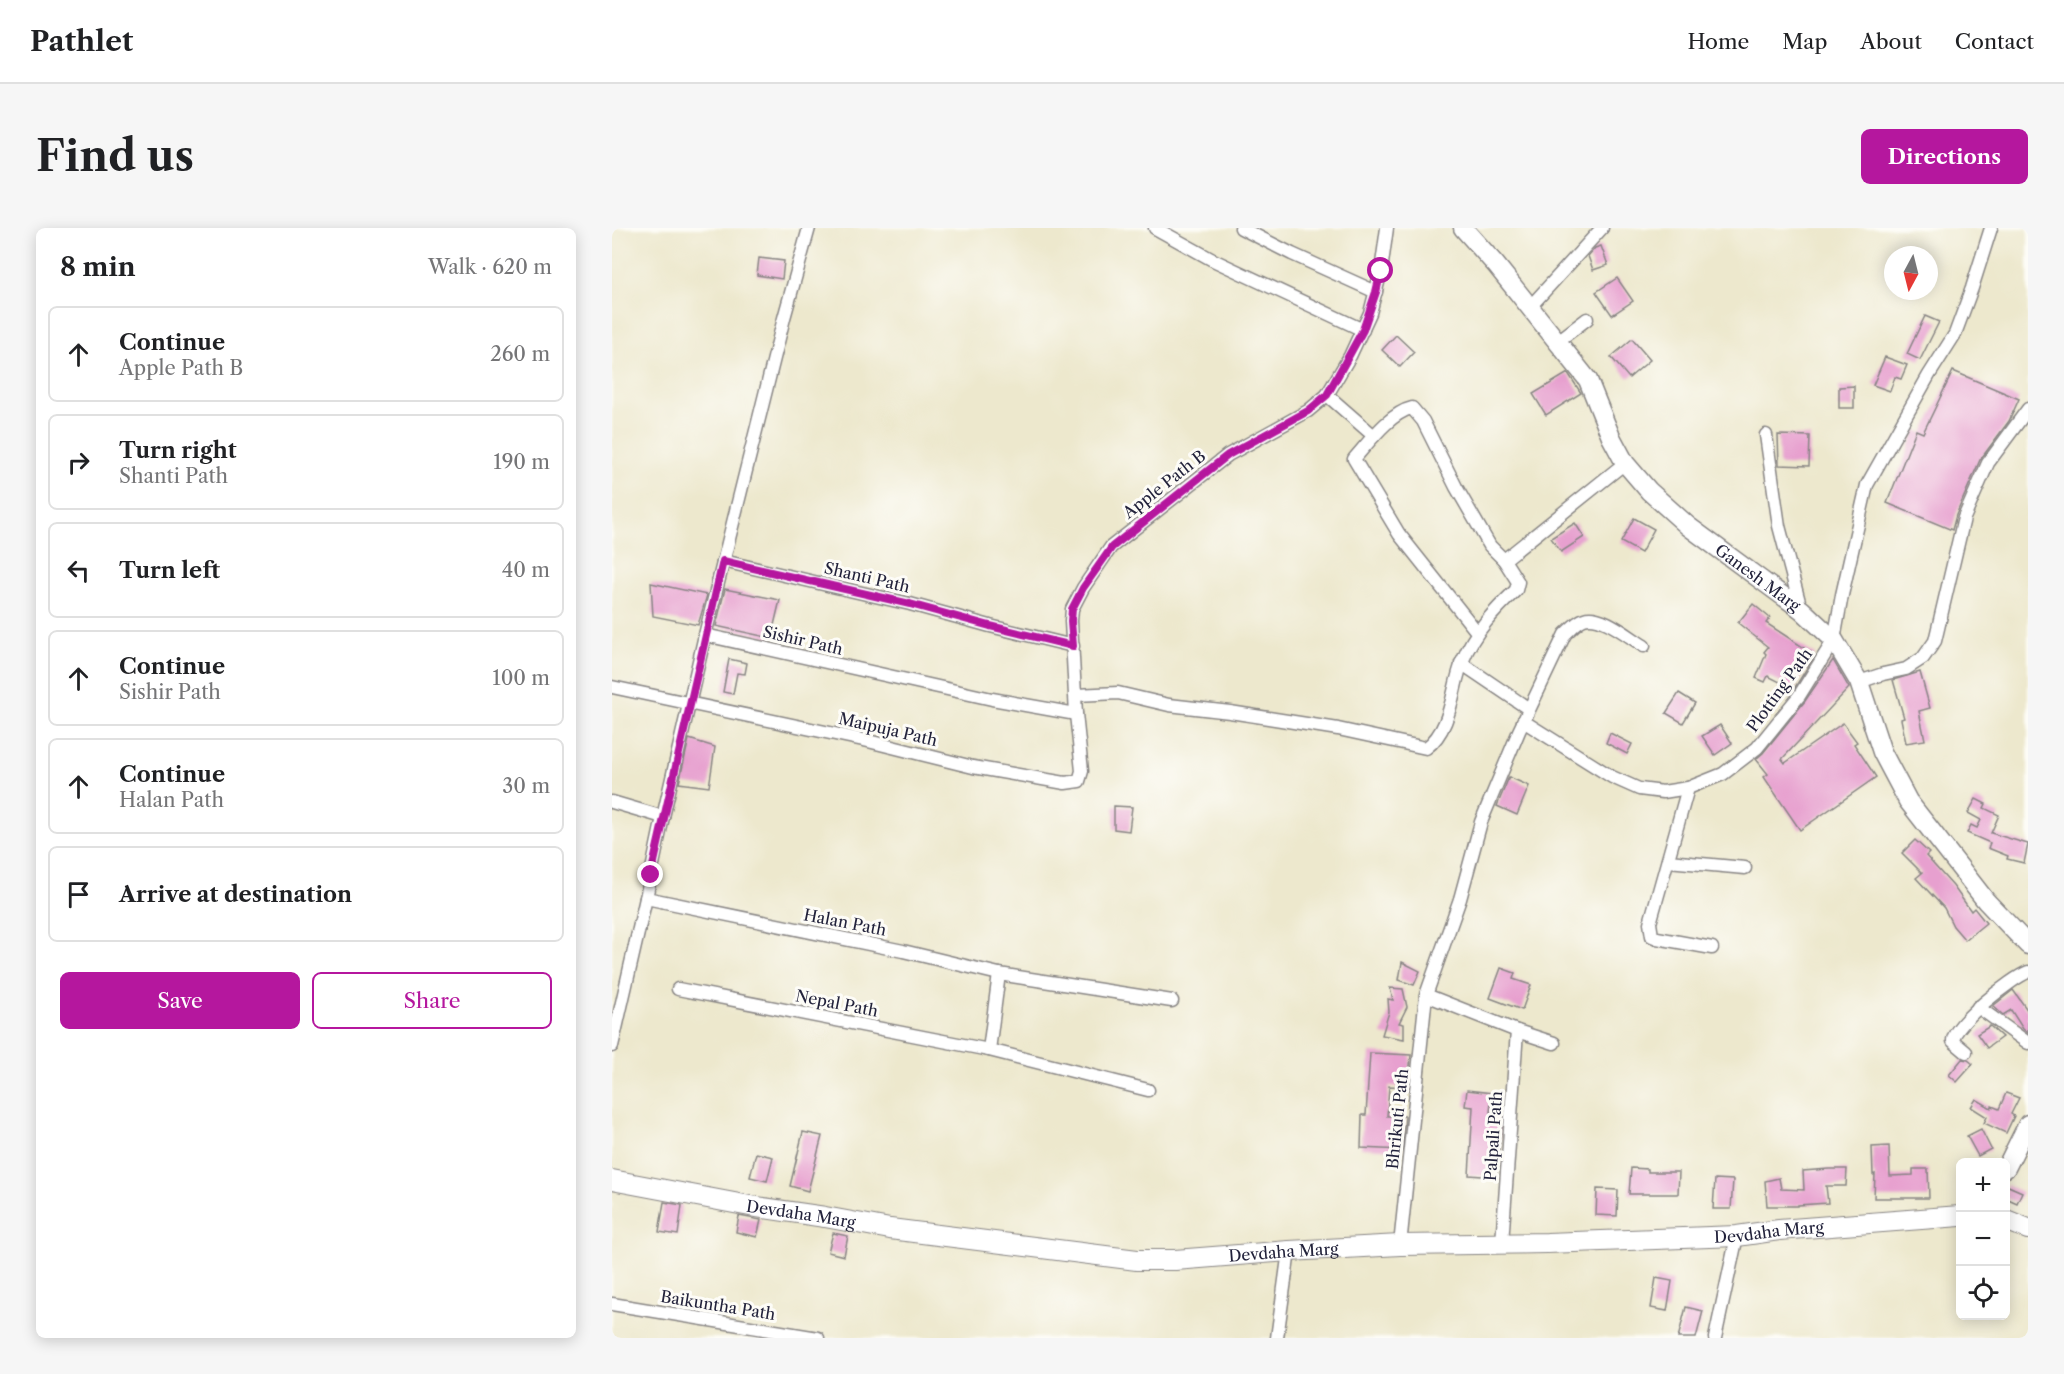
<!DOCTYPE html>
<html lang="en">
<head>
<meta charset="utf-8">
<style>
	:root { --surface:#fff; --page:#f6f6f6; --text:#202124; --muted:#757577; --line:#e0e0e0; --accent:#b5179e }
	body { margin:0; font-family:"Libre Caslon Text",serif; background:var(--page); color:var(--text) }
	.controls { position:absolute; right:18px; bottom:18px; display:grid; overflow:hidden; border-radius:9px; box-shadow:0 3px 15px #0003 }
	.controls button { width:54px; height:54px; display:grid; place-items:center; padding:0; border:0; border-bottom:2px solid var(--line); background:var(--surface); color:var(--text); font:30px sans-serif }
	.compass { position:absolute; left:1272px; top:18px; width:54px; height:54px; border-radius:50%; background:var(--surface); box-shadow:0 3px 15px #0003; rotate:187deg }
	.stop { position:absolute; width:18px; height:18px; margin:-14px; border:4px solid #b5179e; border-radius:50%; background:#fff }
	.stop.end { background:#b5179e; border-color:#fff; box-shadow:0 2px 6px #0008 }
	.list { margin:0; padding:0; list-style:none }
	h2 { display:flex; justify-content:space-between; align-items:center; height:78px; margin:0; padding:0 24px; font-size:26px }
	h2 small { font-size:20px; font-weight:400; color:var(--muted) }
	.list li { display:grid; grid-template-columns:39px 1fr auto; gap:18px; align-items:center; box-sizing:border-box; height:96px; margin:0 12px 12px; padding:0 12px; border:2px solid var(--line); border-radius:9px }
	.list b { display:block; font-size:22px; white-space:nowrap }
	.list p { margin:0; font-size:20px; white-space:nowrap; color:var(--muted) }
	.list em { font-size:20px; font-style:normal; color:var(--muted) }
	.actions { display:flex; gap:12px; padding:18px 24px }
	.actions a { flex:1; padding:14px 0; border:2px solid var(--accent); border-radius:9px; text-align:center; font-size:21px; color:var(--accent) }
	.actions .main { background:var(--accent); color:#fff }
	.icon { flex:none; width:33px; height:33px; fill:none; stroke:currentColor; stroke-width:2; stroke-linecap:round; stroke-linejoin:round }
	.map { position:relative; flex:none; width:1416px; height:1110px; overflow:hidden; border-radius:9px }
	header { display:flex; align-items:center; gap:36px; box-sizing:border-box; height:84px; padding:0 30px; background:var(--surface); border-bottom:2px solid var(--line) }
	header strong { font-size:28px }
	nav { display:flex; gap:33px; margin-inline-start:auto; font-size:21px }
	.intro { display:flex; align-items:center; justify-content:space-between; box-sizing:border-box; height:144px; padding:0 36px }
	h1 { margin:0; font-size:42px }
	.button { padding:15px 27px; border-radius:9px; background:var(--accent); color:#fff; font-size:21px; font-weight:700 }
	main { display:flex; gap:36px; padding:0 36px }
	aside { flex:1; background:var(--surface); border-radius:9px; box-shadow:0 3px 15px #0003 }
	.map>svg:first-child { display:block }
	.building { fill:#e7a0cf }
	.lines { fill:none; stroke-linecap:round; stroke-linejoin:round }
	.street-casing { stroke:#888584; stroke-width:15 }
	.secondary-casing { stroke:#888584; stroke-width:21 }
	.primary-casing { stroke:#888584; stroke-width:22 }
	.street { stroke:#fff; stroke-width:12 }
	.secondary { stroke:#fff; stroke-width:18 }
	.primary { stroke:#fff; stroke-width:20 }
	.route { stroke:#b5179e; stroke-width:8 }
	.labels { text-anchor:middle; stroke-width:6; stroke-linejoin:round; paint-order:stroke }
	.street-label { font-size:16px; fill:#22223b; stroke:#fdfcf7 }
</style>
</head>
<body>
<header>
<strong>Pathlet</strong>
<nav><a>Home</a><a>Map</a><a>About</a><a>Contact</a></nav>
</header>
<div class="intro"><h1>Find us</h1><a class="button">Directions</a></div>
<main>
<aside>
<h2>8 min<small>Walk · 620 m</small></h2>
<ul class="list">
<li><svg class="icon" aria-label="ahead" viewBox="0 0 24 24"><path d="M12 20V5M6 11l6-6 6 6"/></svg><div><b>Continue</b><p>Apple Path B</p></div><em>260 m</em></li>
<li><svg class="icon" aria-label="right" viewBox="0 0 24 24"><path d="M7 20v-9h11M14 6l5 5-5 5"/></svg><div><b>Turn right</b><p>Shanti Path</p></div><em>190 m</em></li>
<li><svg class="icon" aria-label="left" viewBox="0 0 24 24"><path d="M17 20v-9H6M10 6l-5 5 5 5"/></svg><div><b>Turn left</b></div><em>40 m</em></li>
<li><svg class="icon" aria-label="ahead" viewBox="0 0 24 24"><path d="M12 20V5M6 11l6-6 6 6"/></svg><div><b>Continue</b><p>Sishir Path</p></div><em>100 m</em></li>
<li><svg class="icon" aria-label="ahead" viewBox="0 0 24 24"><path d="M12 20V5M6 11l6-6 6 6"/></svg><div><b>Continue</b><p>Halan Path</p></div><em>30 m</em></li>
<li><svg class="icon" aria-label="arrive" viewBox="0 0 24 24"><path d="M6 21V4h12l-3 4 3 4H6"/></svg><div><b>Arrive at destination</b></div></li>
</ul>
<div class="actions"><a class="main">Save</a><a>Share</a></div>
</aside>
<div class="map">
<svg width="1416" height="1110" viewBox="0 0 1416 1110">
	<rect width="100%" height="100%" fill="#fdfcf7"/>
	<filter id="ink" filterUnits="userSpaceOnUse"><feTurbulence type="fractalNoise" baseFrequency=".0167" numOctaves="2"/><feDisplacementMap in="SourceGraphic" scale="12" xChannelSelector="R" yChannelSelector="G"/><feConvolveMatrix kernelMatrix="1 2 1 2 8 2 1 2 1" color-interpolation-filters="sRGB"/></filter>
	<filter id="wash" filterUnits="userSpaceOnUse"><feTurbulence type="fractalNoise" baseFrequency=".008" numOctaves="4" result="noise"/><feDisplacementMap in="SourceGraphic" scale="24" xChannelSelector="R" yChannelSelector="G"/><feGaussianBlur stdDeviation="1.35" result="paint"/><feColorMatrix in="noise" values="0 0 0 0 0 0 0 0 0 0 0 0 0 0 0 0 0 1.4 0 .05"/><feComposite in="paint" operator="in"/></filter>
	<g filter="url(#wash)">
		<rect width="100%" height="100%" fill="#ede8cd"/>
		<g id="blocks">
			<g class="building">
				<path d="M 989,18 L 996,37 L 981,42 L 976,28 L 983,20 Z"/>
				<path d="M 147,30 L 172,33 L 170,51 L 145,47 Z"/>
				<path d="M 1005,50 L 1021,73 L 1000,87 L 984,64 Z"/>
				<path d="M 1313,88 L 1327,94 L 1308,132 L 1295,126 Z"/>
				<path d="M 784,107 L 802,124 L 788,139 L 770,122 Z"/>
				<path d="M 1020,111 L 1038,132 L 1017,150 L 999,129 Z"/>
				<path d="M 1273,129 L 1295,137 L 1289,151 L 1283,149 L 1278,163 L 1261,157 Z"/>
				<path d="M 1341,143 L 1407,171 L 1397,193 L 1368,232 L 1344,287 L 1340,302 L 1275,275 L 1304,202 L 1311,205 Z"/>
				<path d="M 956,145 L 969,165 L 934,187 L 921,166 Z"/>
				<path d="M 1242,158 L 1242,180 L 1227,180 L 1227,159 Z"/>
				<path d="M 1166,207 L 1198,208 L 1197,238 L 1167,237 Z"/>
				<path d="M 1022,290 L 1042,301 L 1029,325 L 1009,314 Z"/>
				<path d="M 963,295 L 972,309 L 949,324 L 939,310 Z"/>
				<path d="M 39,355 L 95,367 L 86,397 L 41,388 Z"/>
				<path d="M 113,361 L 168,372 L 159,410 L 104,398 Z"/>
				<path d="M 1141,376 L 1158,390 L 1154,395 L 1203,427 L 1182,461 L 1156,448 L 1153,454 L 1144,450 L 1154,426 L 1152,424 L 1156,419 L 1126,395 Z"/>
				<path d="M 117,431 L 135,435 L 133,446 L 125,445 L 121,466 L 111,464 Z"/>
				<path d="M 1221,432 L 1237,460 L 1170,531 L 1173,535 L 1231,495 L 1245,514 L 1242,516 L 1264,549 L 1188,602 L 1152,549 L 1156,546 L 1144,531 L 1151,525 L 1193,473 Z"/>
				<path d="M 1308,444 L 1318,480 L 1307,483 L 1313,512 L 1294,515 L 1289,491 L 1292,490 L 1281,452 Z"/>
				<path d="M 1067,465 L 1083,475 L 1071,495 L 1054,485 Z"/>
				<path d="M 1108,497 L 1120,515 L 1103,527 L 1090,508 Z"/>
				<path d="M 998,505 L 1020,516 L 1015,526 L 994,515 Z"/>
				<path d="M 77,511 L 103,519 L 97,559 L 67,555 Z"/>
				<path d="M 897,549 L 917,558 L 905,587 L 885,578 Z"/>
				<path d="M 1364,571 L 1374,576 L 1372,580 L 1387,587 L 1379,605 L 1416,616 L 1412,635 L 1395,631 L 1396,628 L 1376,620 L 1378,615 L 1355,605 L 1359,597 L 1365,600 L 1369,592 L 1356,585 Z"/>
				<path d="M 502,578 L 520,579 L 517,603 L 502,601 Z"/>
				<path d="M 1303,612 L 1317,625 L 1314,628 L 1341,658 L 1359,683 L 1362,680 L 1374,695 L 1353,712 L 1341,698 L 1332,680 L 1304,650 L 1310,645 L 1290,625 Z"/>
				<path d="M 790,734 L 808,743 L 802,757 L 787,752 Z"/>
				<path d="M 889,740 L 903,745 L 901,751 L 919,757 L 910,782 L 878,770 Z"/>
				<path d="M 778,760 L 791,761 L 795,779 L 787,795 L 792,796 L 792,811 L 770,807 L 777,784 L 776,771 L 781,772 Z"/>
				<path d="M 1401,762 L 1416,783 L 1416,805 L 1411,801 L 1399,782 L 1391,787 L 1381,778 Z"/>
				<path d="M 1378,798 L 1390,809 L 1375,820 L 1365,806 Z"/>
				<path d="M 758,825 L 799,827 L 796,859 L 777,858 L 775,888 L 793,888 L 790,922 L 749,920 L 750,887 L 754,887 Z"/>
				<path d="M 1350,831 L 1356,832 L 1361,836 L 1345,854 L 1337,847 Z"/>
				<path d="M 855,862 L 880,865 L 878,884 L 891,885 L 884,949 L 857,947 L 861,879 L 853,878 Z"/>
				<path d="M 1394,865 L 1407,870 L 1399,886 L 1402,888 L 1394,905 L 1372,895 L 1375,889 L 1359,879 L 1364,871 L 1379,880 L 1380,878 L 1387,881 Z"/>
				<path d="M 1369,901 L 1379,921 L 1366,928 L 1355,908 Z"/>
				<path d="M 191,904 L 210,908 L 196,963 L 178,958 Z"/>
				<path d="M 1277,918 L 1278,948 L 1301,947 L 1301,941 L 1316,941 L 1317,970 L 1262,970 L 1263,946 L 1261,947 L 1260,919 Z"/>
				<path d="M 144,925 L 161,929 L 155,953 L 138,949 Z"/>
				<path d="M 1019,940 L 1036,941 L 1036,944 L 1067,944 L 1066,966 L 1017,966 Z"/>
				<path d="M 1217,941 L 1235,941 L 1234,958 L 1214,958 L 1216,975 L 1186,977 L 1186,978 L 1155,978 L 1153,953 L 1167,950 L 1169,961 L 1192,962 L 1191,943 Z"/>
				<path d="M 1103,951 L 1121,952 L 1119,981 L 1101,981 Z"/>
				<path d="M 1394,957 L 1410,964 L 1405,975 L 1394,970 Z"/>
				<path d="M 985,961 L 1006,962 L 1005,988 L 984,987 Z"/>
				<path d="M 52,974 L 70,977 L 66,1007 L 47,1004 Z"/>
				<path d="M 127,988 L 149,992 L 145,1009 L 124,1004 Z"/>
				<path d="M 221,1005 L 236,1008 L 232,1028 L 216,1024 Z"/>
				<path d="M 1044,1050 L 1060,1053 L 1055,1083 L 1039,1080 Z"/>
				<path d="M 1074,1079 L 1091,1083 L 1084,1110 L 1066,1110 Z"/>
			</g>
		</g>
	</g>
	<g filter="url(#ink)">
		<use href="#blocks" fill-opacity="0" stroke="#888584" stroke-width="1.5"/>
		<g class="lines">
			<g class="street-casing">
				<g id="street">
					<path d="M 543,0 L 599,31 L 751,102"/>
					<path d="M 629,0 L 680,26 L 764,64"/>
					<path d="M 917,80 L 990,0"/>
					<path d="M 946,113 L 975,91"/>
					<path d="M 715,167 L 762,208"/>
					<path d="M 1154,207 L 1167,298 L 1189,381"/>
					<path d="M 892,332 L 1013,235"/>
					<path d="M 111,333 L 298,376 L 378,398 L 461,418"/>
					<path d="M 93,407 L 172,90 L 197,0"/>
					<path d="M 849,435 L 917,481"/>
					<path d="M 1247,454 L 1271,446 L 1294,441 L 1311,430 L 1323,413 L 1352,290 L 1376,235 L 1416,181"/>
					<path d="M 0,459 L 256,513 L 361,539 L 453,555 L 467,553 L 470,543 L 464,486 L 459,393 L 460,381 L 471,360 L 499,319 L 616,227 L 696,183 L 715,167 L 738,128 L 758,85 L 769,43 L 775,0"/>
					<path d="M 464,467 L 506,465 L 557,477 L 618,484 L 726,501 L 814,520 C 841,500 839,461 851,432 C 862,404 883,382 904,362 L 906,354 L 892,332 L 878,318 L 844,259 L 811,193 L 800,180 C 778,185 757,214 742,231 L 787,306 L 865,404"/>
					<path d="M 911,493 L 1000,549 L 1027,561 L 1051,564 L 1076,560 L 1111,546 L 1145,520 L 1187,468 L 1222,412 L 1230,367 L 1255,257 L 1317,147 L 1343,106 L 1360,60 L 1379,0"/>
					<path d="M 1076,560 L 1038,695 L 1040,708 L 1045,710 L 1100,720"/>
					<path d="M 0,574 L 51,589 L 34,670 L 291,723 L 387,746 L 560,773"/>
					<path d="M 51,589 L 93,407 L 380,471 L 464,486"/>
					<path d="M 1056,633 L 1133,640"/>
					<path d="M 387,746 L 377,822 L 536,862"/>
					<path d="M 66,761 L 377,822"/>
					<path d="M 814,767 L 905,803 L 942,815"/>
					<path d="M 1366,779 L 1416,815"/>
					<path d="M 0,818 L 34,670"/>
					<path d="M 1354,824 L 1341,813 C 1340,797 1400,750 1416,744"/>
					<path d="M 890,1015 L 905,803"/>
					<path d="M 788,1017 L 814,767 L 848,671 L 869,594 L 907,503 L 953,406 C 959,401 964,394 972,391 C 989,385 1017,409 1032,418"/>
					<path d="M 0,1076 L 206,1110"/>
					<path d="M 665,1110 L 677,1023"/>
					<path d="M 1103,1110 L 1125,1008"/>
				</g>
			</g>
			<g class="secondary-casing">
				<g id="secondary">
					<path id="s1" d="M 851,0 L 884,37 L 976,152 L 999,209 L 1013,235 L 1037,263 L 1076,298 L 1190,382 L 1222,412 L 1247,454 L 1270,524 L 1296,573 L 1374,673 L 1416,717"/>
					<path d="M 1394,940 L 1416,896"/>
				</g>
			</g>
			<g class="primary-casing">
				<g id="primary">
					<path id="s2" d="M 0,952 L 138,978 L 213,989 L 278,1001 L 525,1032 L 563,1032 L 677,1023 L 788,1017 L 935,1015 L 1125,1008 L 1167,1002 L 1348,988"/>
					<path d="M 1394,992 L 1416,1001"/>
				</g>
			</g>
			<use href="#street" class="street"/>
			<use href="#secondary" class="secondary"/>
			<use href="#primary" class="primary"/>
		</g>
	</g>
	<g class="lines" filter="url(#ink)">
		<path class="route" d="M 39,647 L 111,333 L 298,376 L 378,398 L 461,418 L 459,393 L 460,381 L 471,360 L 500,319 L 616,227 L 696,183 L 715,167 L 751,102 L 764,64 L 769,43"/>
	</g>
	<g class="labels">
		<g class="street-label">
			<text transform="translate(552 256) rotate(-38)" y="6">Apple Path B</text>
			<text transform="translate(255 349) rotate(13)" y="6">Shanti Path</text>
			<text dy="6" stroke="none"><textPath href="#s1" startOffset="464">Ganesh Marg</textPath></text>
			<text transform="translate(191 412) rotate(13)" y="6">Sishir Path</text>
			<text transform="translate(1167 462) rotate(-54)" y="6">Plotting Path</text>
			<text transform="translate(276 501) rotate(13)" y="6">Maipuja Path</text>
			<text transform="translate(233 694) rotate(11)" y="6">Halan Path</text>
			<text transform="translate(225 775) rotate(11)" y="6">Nepal Path</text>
			<text transform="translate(785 891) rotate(-84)" y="6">Bhrikuti Path</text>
			<text transform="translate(881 908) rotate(-86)" y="6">Palpali Path</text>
			<text dy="6" stroke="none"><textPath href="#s2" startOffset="192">Devdaha Marg</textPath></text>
			<text dy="6" stroke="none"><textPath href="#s2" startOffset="1164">Devdaha Marg</textPath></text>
			<text dy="6" stroke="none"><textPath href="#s2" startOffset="678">Devdaha Marg</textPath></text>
			<text transform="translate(106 1077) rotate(9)" y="6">Baikuntha Path</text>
		</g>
	</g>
</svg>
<div class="controls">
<button>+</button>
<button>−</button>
<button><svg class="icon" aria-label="locate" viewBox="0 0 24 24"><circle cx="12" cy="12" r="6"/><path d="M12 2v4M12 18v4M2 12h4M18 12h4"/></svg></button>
</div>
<svg class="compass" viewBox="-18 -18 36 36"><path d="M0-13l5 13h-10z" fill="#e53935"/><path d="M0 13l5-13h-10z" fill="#757577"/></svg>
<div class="stop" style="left:769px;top:43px"></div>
<div class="stop end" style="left:39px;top:647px"></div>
</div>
</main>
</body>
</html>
